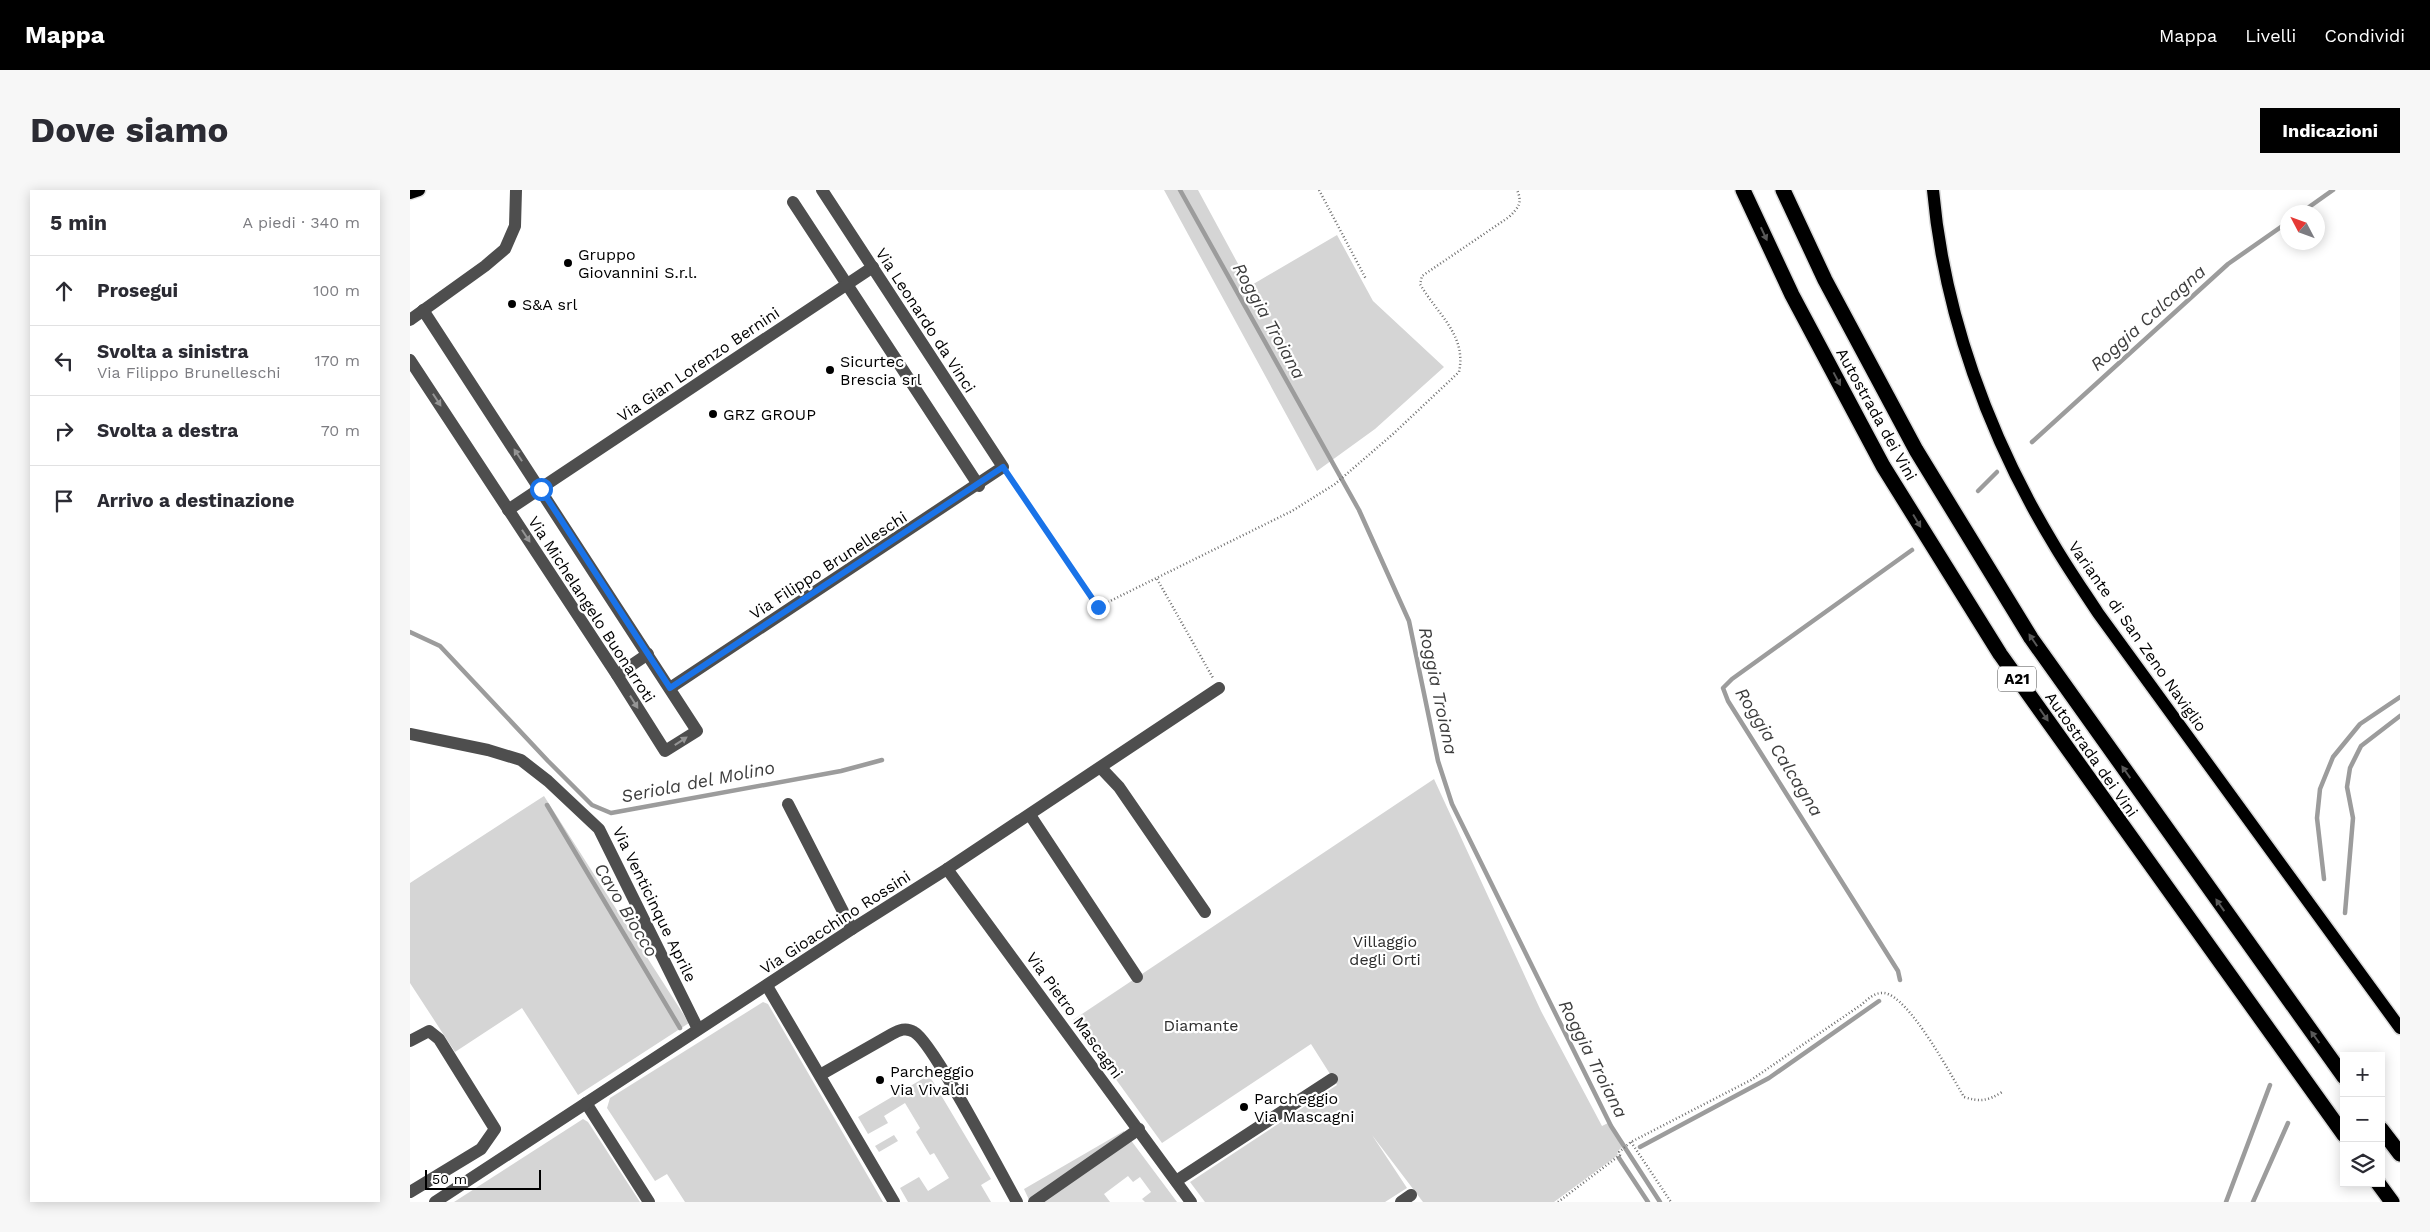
<!DOCTYPE html>
<html lang="it">
<head>
<meta charset="utf-8">
<style>
	:root { --surface:#fff; --page:#f7f7f7; --text:#2b2b33; --muted:#7c7c81; --line:#e1e1e2; --accent:#000 }
	body { margin:0; font-family:"Work Sans",sans-serif; background:var(--page); color:var(--text) }
	.controls { position:absolute; right:15px; bottom:15px; display:grid; overflow:hidden; border-radius:0px; box-shadow:0 2px 12px #0003 }
	.controls button { width:45px; height:45px; display:grid; place-items:center; padding:0; border:0; border-bottom:1px solid var(--line); background:var(--surface); color:var(--text); font:25px sans-serif }
	.compass { position:absolute; left:1870px; top:15px; width:45px; height:45px; border-radius:50%; background:var(--surface); box-shadow:0 2px 12px #0003; rotate:311deg }
	.scale { position:absolute; left:15px; bottom:12px; width:116px; box-sizing:border-box; padding-left:5px; border:2px solid #000; border-top:0; font-size:14px; line-height:18px; white-space:nowrap; color:#000; -webkit-text-stroke:4px #fff; paint-order:stroke }
	.stop { position:absolute; width:15px; height:15px; margin:-11px; border:4px solid #1a73e8; border-radius:50%; background:#fff }
	.stop.end { background:#1a73e8; border-color:#fff; box-shadow:0 1px 5px #0008 }
	.list { margin:0; padding:0; list-style:none }
	h2 { display:flex; justify-content:space-between; align-items:center; height:65px; margin:0; padding:0 20px; font-size:21px }
	h2 small { font-size:16px; font-weight:400; color:var(--muted) }
	.list li { display:grid; grid-template-columns:32px 1fr auto; gap:15px; align-items:center; box-sizing:border-box; height:70px; padding:0 20px; border-top:1px solid var(--line) }
	.list b { display:block; font-size:19px; white-space:nowrap }
	.list p { margin:0; font-size:16px; white-space:nowrap; color:var(--muted) }
	.list em { font-size:16px; font-style:normal; color:var(--muted) }
	.icon { flex:none; width:28px; height:28px; fill:none; stroke:currentColor; stroke-width:2; stroke-linecap:round; stroke-linejoin:round }
	.map { position:relative; flex:none; width:1990px; height:1012px; overflow:hidden; border-radius:0px }
	header { display:flex; align-items:center; gap:30px; box-sizing:border-box; height:70px; padding:0 25px; background:var(--accent); color:#fff }
	header strong { font-size:24px }
	nav { display:flex; gap:28px; margin-inline-start:auto; font-size:18px }
	.intro { display:flex; align-items:center; justify-content:space-between; box-sizing:border-box; height:120px; padding:0 30px }
	h1 { margin:0; font-size:35px }
	.button { padding:12px 22px; border-radius:0px; background:var(--accent); color:#fff; font-size:18px; font-weight:700 }
	main { display:flex; gap:30px; padding:0 30px }
	aside { flex:1; background:var(--surface); border-radius:0px; box-shadow:0 2px 12px #0003 }
	.map>svg:first-child { display:block }
	.green { fill:#d5d5d5 }
	.lines { fill:none; stroke-linecap:round; stroke-linejoin:round }
	.stream { stroke:#9c9c9c; stroke-width:4.5 }
	.major-casing { stroke:#dbdbdb; stroke-width:15 }
	.highway-casing { stroke:#dbdbdb; stroke-width:18 }
	.path { stroke:#707070; stroke-width:2.5; stroke-dasharray:1 2.5; stroke-linecap:butt }
	.minor { stroke:#4e4e4e; stroke-width:12 }
	.major { stroke:#000; stroke-width:12 }
	.highway { stroke:#000; stroke-width:15 }
	.oneway { fill:#595959 }
	.oneway2 { fill:#959595 }
	.route { stroke:#1a73e8; stroke-width:6 }
	.poi-dot { fill:#000; stroke:#fff; stroke-width:2 }
	.labels { text-anchor:middle; stroke-width:4.5; stroke-linejoin:round; paint-order:stroke }
	.shield { fill:#fff; stroke:#4c4c4c; stroke-width:1 }
	.shield-label { font-size:15px; font-weight:bold; fill:#000 }
	.poi-label { font-size:16px; fill:#000; stroke:#fff; text-anchor:start }
	.street-label { font-size:16px; fill:#000; stroke:#fff }
	.park-label { font-size:16px; fill:#2c2c2c; stroke:#fff }
	.water-label { font-size:18px; font-style:italic; fill:#3d3d3d; stroke:#fff }
</style>
</head>
<body>
<header>
<strong>Mappa</strong>
<nav><a>Mappa</a><a>Livelli</a><a>Condividi</a></nav>
</header>
<div class="intro"><h1>Dove siamo</h1><a class="button">Indicazioni</a></div>
<main>
<aside>
<h2>5 min<small>A piedi · 340 m</small></h2>
<ul class="list">
<li><svg class="icon" aria-label="ahead" viewBox="0 0 24 24"><path d="M12 20V5M6 11l6-6 6 6"/></svg><div><b>Prosegui</b></div><em>100 m</em></li>
<li><svg class="icon" aria-label="left" viewBox="0 0 24 24"><path d="M17 20v-9H6M10 6l-5 5 5 5"/></svg><div><b>Svolta a sinistra</b><p>Via Filippo Brunelleschi</p></div><em>170 m</em></li>
<li><svg class="icon" aria-label="right" viewBox="0 0 24 24"><path d="M7 20v-9h11M14 6l5 5-5 5"/></svg><div><b>Svolta a destra</b></div><em>70 m</em></li>
<li><svg class="icon" aria-label="arrive" viewBox="0 0 24 24"><path d="M6 21V4h12l-3 4 3 4H6"/></svg><div><b>Arrivo a destinazione</b></div></li>
</ul>
</aside>
<div class="map">
<svg width="1990" height="1012" viewBox="0 0 1990 1012">
	<rect width="100%" height="100%" fill="#fff"/>
	<g class="green">
		<path d="M 754,0 L 788,0 L 840,96 L 927,45 L 963,111 L 1034,177 L 965,239 L 907,281 Z"/>
		<path d="M 1024,589 L 1131,821 L 1192,936 L 1198,933 L 1212,957 L 1207,962 L 1208,965 L 1144,1012 L 1013,1012 L 962,945 L 997,998 L 975,1012 L 795,1012 L 780,992 L 927,895 L 901,854 L 752,953 L 663,830 Z"/>
		<path d="M 134,606 L 279,833 L 168,905 L 112,818 L 45,862 L 0,793 L 0,693 Z"/>
		<path d="M 353,812 L 358,814 L 473,1012 L 275,1012 L 257,984 L 245,991 L 197,918 L 200,908 Z"/>
		<path d="M 519,885 L 581,989 L 571,995 L 581,1012 L 498,1012 L 490,998 L 509,987 L 518,1001 L 539,988 L 524,963 L 520,965 L 506,942 L 510,938 L 495,913 L 474,926 L 478,933 L 458,944 L 448,927 Z"/>
		<path d="M 173,929 L 178,932 L 230,1012 L 44,1012 Z"/>
		<path d="M 714,941 L 767,1012 L 735,1012 L 732,1009 L 741,1002 L 730,987 L 723,992 L 718,986 L 694,1004 L 700,1012 L 620,1012 L 614,999 Z"/>
		<path d="M 484,945 L 488,951 L 469,962 L 465,956 Z"/>
	</g>
	<g class="lines">
		<g class="stream">
			<path d="M 770,0 L 949,320 L 999,431 L 1028,571 L 1042,614 L 1201,936 L 1250,1012"/>
			<path d="M 1892,22 L 1923,0"/>
			<path d="M 1622,252 L 1818,74 L 1878,32"/>
			<path d="M 1568,301 L 1587,282"/>
			<path d="M 0,442 L 30,456 L 138,571 L 182,615 L 201,623 L 431,581 L 472,570"/>
			<path d="M 137,615 L 270,838"/>
			<path d="M 1914,689 L 1907,628 L 1910,599 L 1923,567 L 1950,534 L 1990,507"/>
			<path d="M 1935,723 L 1943,628 L 1937,597 L 1940,578 L 1951,556 L 1990,526"/>
			<path d="M 1490,790 L 1488,781 L 1318,511 L 1313,498 L 1322,489 L 1502,360"/>
			<path d="M 1230,957 L 1359,888 L 1469,811"/>
			<path d="M 1209,968 L 1238,1012"/>
			<path d="M 1816,1012 L 1860,895"/>
			<path d="M 1843,1012 L 1878,933"/>
		</g>
		<g class="major-casing">
			<g id="major">
				<path d="M 1523,0 C 1534,124 1579,247 1643,353 C 1657,377 1673,400 1688,423 L 1990,838"/>
				<path d="M 0,3 L 9,0"/>
			</g>
		</g>
		<g class="highway-casing">
			<g id="highway">
				<path d="M 1333,0 L 1382,105 L 1473,276 L 1590,464 L 1934,945"/>
				<path d="M 1373,0 L 1415,90 L 1506,260 L 1621,448 L 1934,887"/>
				<path d="M 1971,939 L 1990,964"/>
				<path d="M 1968,993 L 1982,1012"/>
			</g>
		</g>
		<g class="path">
			<path d="M 909,0 L 956,89"/>
			<path d="M 600,287 L 688,417 L 882,321 L 925,294 L 983,244 L 1049,182 C 1057,145 1027,124 1010,94 L 1012,86 L 1099,27 C 1108,18 1113,13 1107,0"/>
			<path d="M 747,389 L 803,488"/>
			<path d="M 1221,952 L 1261,1012"/>
			<path d="M 1148,1012 L 1210,965 L 1209,962 L 1221,952 L 1341,890 L 1451,815 C 1458,809 1465,802 1474,803 C 1499,806 1541,885 1554,907 C 1570,912 1578,911 1592,902"/>
		</g>
		<g class="minor">
			<path d="M 383,12 L 569,296"/>
			<path d="M 0,130 L 75,76 L 95,59 L 105,36 L 106,0"/>
			<path d="M 0,170 L 207,485 L 255,561 L 287,541 L 13,120"/>
			<path d="M 98,320 L 463,77"/>
			<path d="M 207,485 L 238,464"/>
			<path d="M 260,498 L 593,277 L 412,0"/>
			<path d="M 0,544 L 78,560 L 111,570 L 138,591 L 189,639 L 288,839"/>
			<path d="M 691,578 L 709,597 L 795,722"/>
			<path d="M 378,614 L 442,739"/>
			<path d="M 620,625 L 727,787"/>
			<path d="M 537,679 L 781,1012"/>
			<path d="M 357,796 L 484,1012"/>
			<path d="M 0,851 L 19,841 L 29,849 L 85,939 L 71,959 L 0,1002"/>
			<path d="M 410,885 L 482,844 C 489,840 496,837 504,842 C 523,852 591,984 607,1012"/>
			<path d="M 176,913 L 239,1012"/>
			<path d="M 766,991 L 922,889"/>
			<path d="M 25,1012 L 442,739 L 537,679 L 809,498"/>
			<path d="M 624,1012 L 729,939"/>
			<path d="M 991,1012 L 1001,1005"/>
		</g>
		<use href="#major" class="major"/>
		<use href="#highway" class="highway"/>
	</g>
	<defs><path id="oneway-solid" d="M-6-.8H1V-3.2L6.5 0L1 3.2V.8H-6Z" transform="scale(1.25)"/></defs>
	<g class="oneway">
		<use href="#oneway-solid" transform="translate(1354 44) rotate(65)"/>
		<use href="#oneway-solid" transform="translate(1427 189) rotate(62)"/>
		<use href="#oneway-solid" transform="translate(1507 331) rotate(59)"/>
		<use href="#oneway-solid" transform="translate(1623 450) rotate(-124)"/>
		<use href="#oneway-solid" transform="translate(1634 525) rotate(55)"/>
		<use href="#oneway-solid" transform="translate(1716 582) rotate(-125)"/>
		<use href="#oneway-solid" transform="translate(1810 715) rotate(-125)"/>
		<use href="#oneway-solid" transform="translate(1905 847) rotate(-126)"/>
	</g>
	<g class="oneway2">
		<use href="#oneway-solid" transform="translate(27 210) rotate(57)"/>
		<use href="#oneway-solid" transform="translate(108 265) rotate(-123)"/>
		<use href="#oneway-solid" transform="translate(116 346) rotate(57)"/>
		<use href="#oneway-solid" transform="translate(224 512) rotate(58)"/>
		<use href="#oneway-solid" transform="translate(271 551) rotate(-33)"/>
	</g>
	<g class="lines">
		<path class="route" d="M 131,299 L 260,498 L 593,277 L 688,417"/>
	</g>
	<g class="poi-dot">
		<circle cx="158" cy="73" r="5"/>
		<circle cx="102" cy="114" r="5"/>
		<circle cx="420" cy="180" r="5"/>
		<circle cx="303" cy="224" r="5"/>
		<circle cx="470" cy="890" r="5"/>
		<circle cx="834" cy="917" r="5"/>
	</g>
	<g class="labels">
		<rect class="shield" x="1588" y="476.5" width="38" height="25" rx="4"/>
		<g class="shield-label">
			<text x="1607" y="494">A21</text>
		</g>
		<g class="poi-label">
			<text x="168" y="70">Gruppo<tspan x="168" dy="18">Giovannini S.r.l.</tspan></text>
			<text x="112" y="120">S&amp;A srl</text>
			<text x="430" y="177">Sicurtec<tspan x="430" dy="18">Brescia srl</tspan></text>
			<text x="313" y="230">GRZ GROUP</text>
			<text x="480" y="887">Parcheggio<tspan x="480" dy="18">Via Vivaldi</tspan></text>
			<text x="844" y="914">Parcheggio<tspan x="844" dy="18">Via Mascagni</tspan></text>
		</g>
		<g class="street-label">
			<text transform="translate(516 130) rotate(57)" y="6">Via Leonardo da Vinci</text>
			<text transform="translate(288 174) rotate(-34)" y="6">Via Gian Lorenzo Bernini</text>
			<text transform="translate(1467 224) rotate(61)" y="6">Autostrada dei Vini</text>
			<text transform="translate(418 375) rotate(-33)" y="6">Via Filippo Brunelleschi</text>
			<text transform="translate(182 419) rotate(57)" y="6">Via Michelangelo Buonarroti</text>
			<text transform="translate(1728 446) rotate(55)" y="6">Variante di San Zeno Naviglio</text>
			<text transform="translate(1682 564) rotate(55)" y="6">Autostrada dei Vini</text>
			<text transform="translate(245 714) rotate(64)" y="6">Via Venticinque Aprile</text>
			<text transform="translate(425 732) rotate(-33)" y="6">Via Gioacchino Rossini</text>
			<text transform="translate(665 825) rotate(54)" y="6">Via Pietro Mascagni</text>
		</g>
		<g class="park-label">
			<text x="975" y="757">Villaggio<tspan x="975" dy="18">degli Orti</tspan></text>
			<text x="791" y="841">Diamante</text>
		</g>
		<g class="water-label">
			<text transform="translate(1738 128) rotate(-42)" y="6">Roggia Calcagna</text>
			<text transform="translate(859 131) rotate(61)" y="6">Roggia Troiana</text>
			<text transform="translate(1028 501) rotate(78)" y="6">Roggia Troiana</text>
			<text transform="translate(1369 562) rotate(58)" y="6">Roggia Calcagna</text>
			<text transform="translate(288 592) rotate(-11)" y="6">Seriola del Molino</text>
			<text transform="translate(216 720) rotate(59)" y="6">Cavo Biocco</text>
			<text transform="translate(1183 869) rotate(63)" y="6">Roggia Troiana</text>
		</g>
	</g>
</svg>
<div class="controls">
<button>+</button>
<button>−</button>
<button><svg class="icon" aria-label="layers" viewBox="0 0 24 24"><path d="M12 4l9 5-9 5-9-5zM3 14l9 5 9-5"/></svg></button>
</div>
<svg class="compass" viewBox="-18 -18 36 36"><path d="M0-13l5 13h-10z" fill="#e53935"/><path d="M0 13l5-13h-10z" fill="#7c7c81"/></svg>
<div class="scale">50 m</div>
<div class="stop" style="left:131px;top:299px"></div>
<div class="stop end" style="left:688px;top:417px"></div>
</div>
</main>
</body>
</html>
